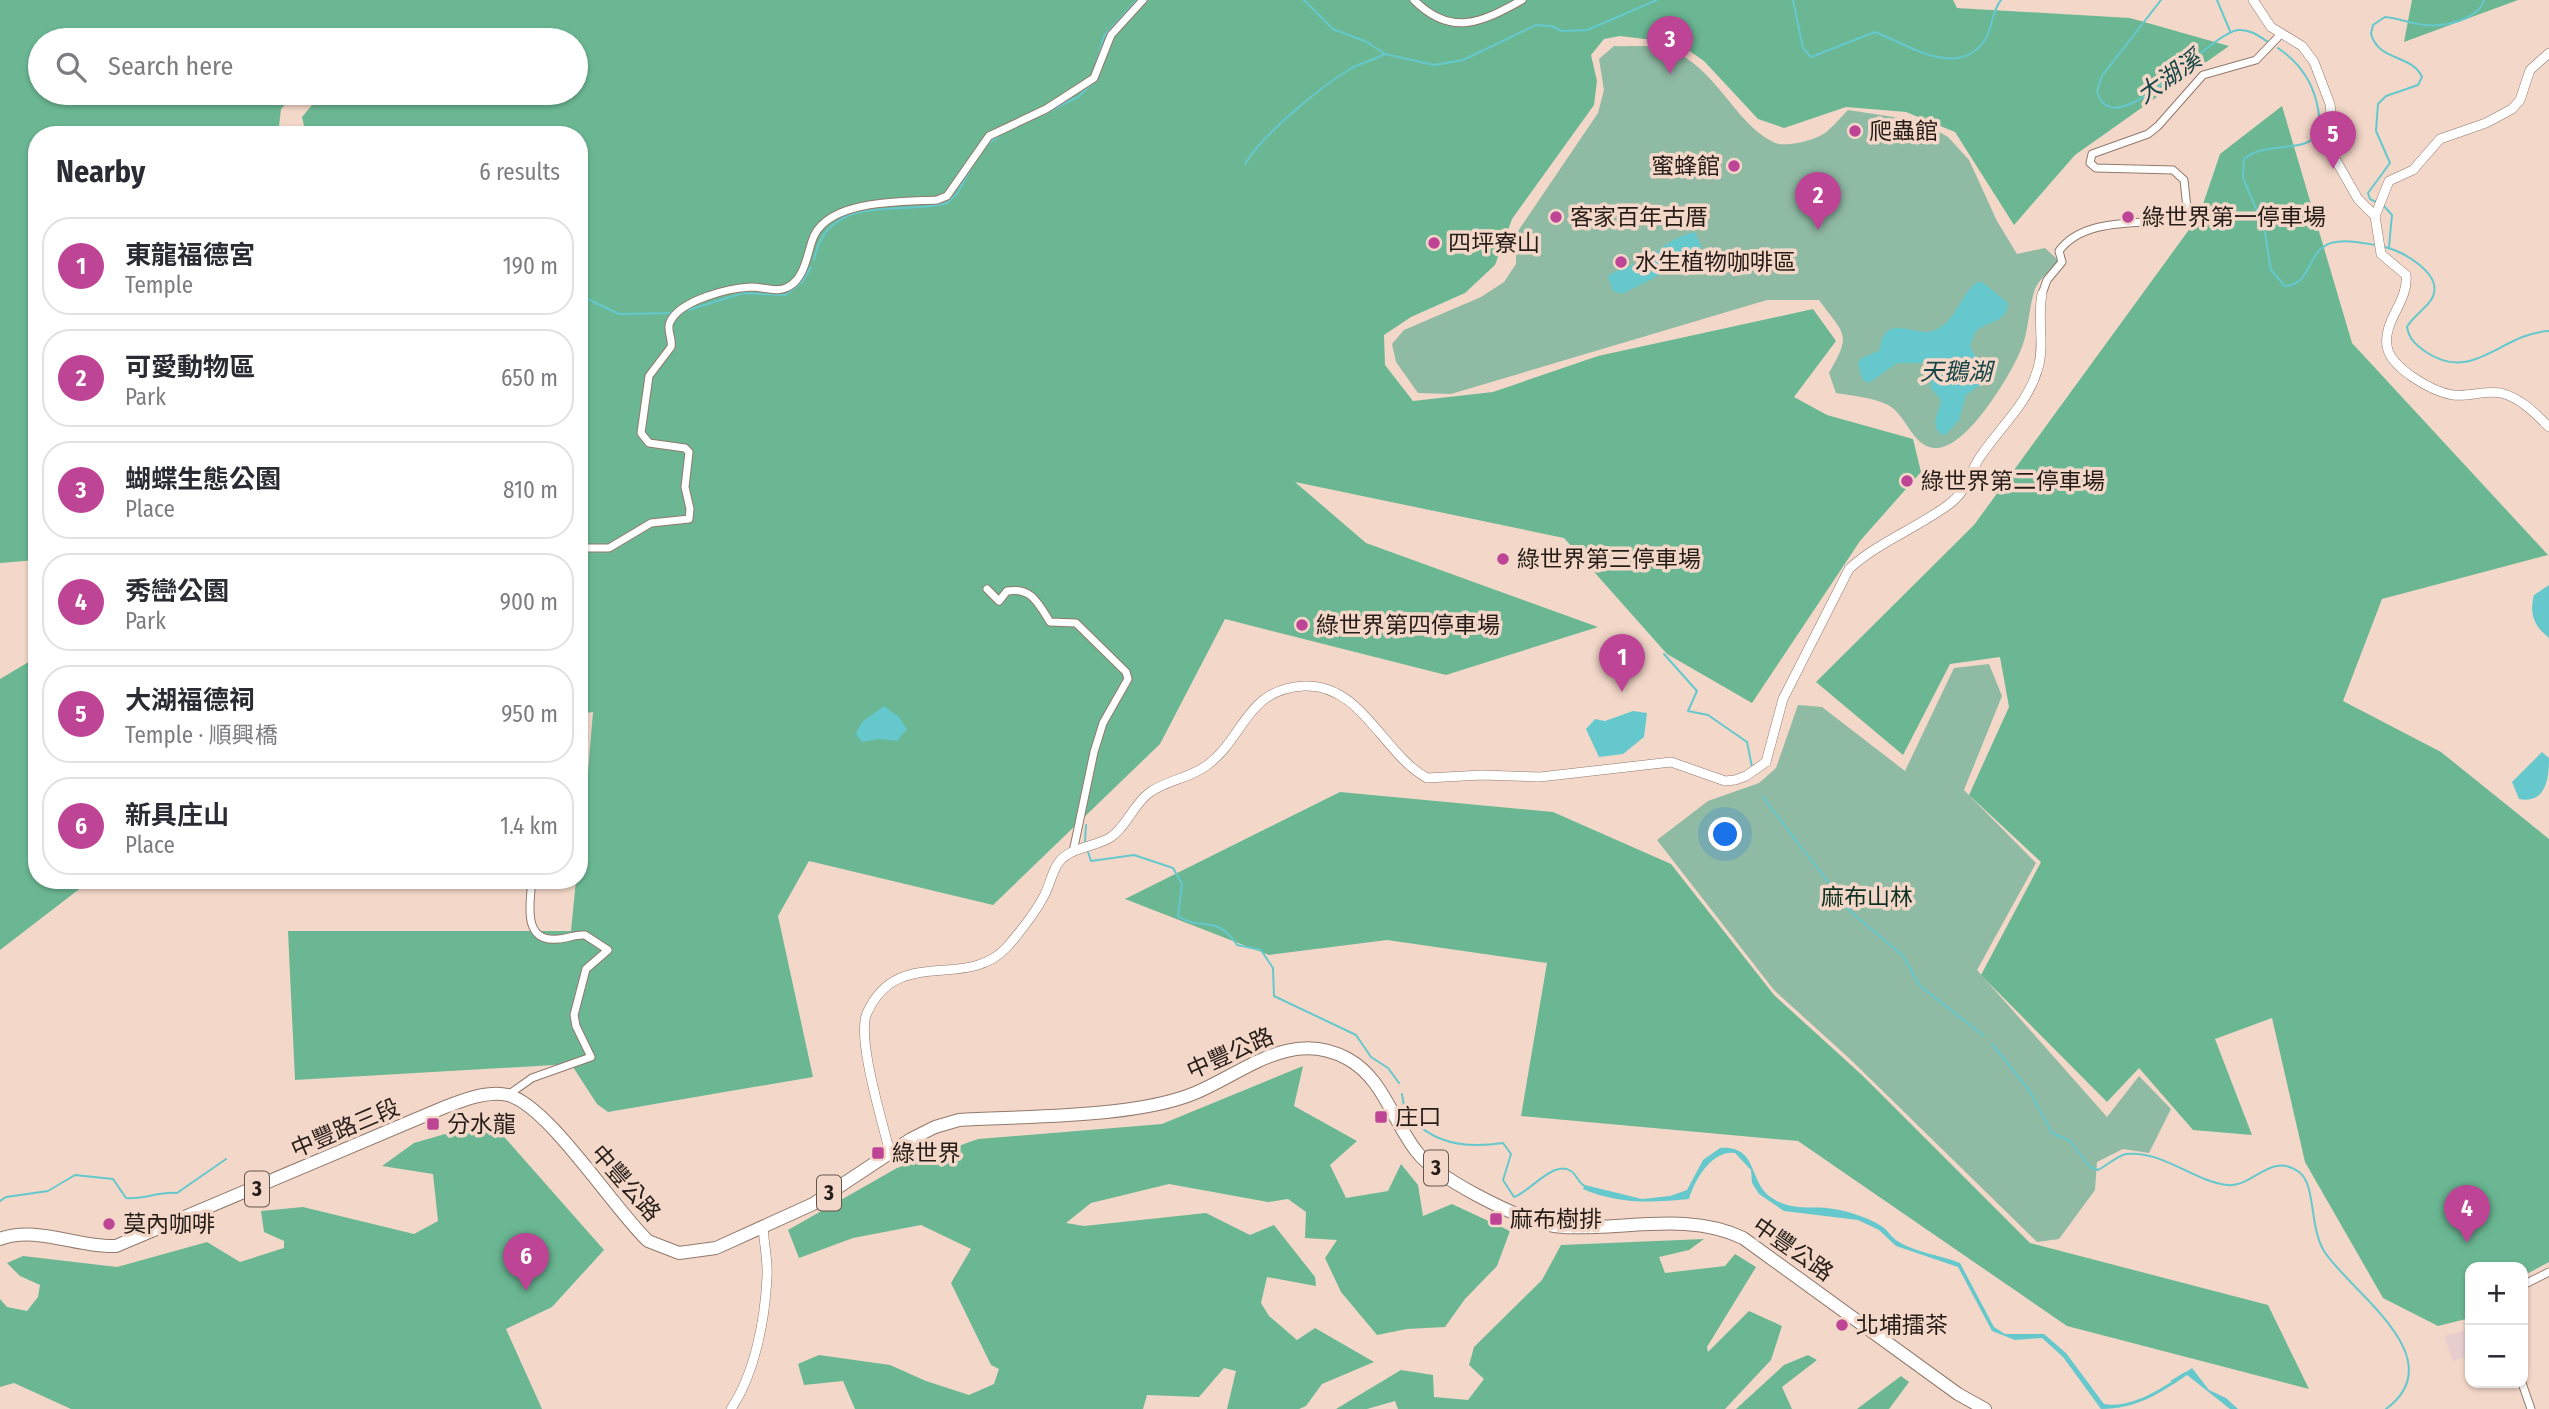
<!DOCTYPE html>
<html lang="en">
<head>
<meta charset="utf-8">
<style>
	:root { --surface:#fff; --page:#f7f7f7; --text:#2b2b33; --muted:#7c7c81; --line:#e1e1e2; --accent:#be4496 }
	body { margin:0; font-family:"Fira Sans Condensed","Noto Sans TC",sans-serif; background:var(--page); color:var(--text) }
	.controls { position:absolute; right:21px; bottom:21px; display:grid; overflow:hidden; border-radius:14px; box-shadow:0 2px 5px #0004 }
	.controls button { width:63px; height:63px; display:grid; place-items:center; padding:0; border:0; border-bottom:2px solid var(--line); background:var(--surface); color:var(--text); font:35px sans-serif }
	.you { position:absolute; left:1726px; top:835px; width:24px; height:24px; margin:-18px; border:5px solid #fff; border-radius:50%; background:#1a73e8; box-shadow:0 0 0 10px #1a73e833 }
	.badge { display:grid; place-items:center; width:46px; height:46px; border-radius:50%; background:var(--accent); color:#fff; font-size:23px; font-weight:700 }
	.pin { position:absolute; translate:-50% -58px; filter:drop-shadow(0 2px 4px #0008) }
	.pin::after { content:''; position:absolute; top:37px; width:24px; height:21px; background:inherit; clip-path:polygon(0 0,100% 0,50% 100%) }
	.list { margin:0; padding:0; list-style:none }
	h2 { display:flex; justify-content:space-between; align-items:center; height:91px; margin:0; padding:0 28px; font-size:30px }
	h2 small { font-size:23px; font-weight:400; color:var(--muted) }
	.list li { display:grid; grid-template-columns:46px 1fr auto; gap:21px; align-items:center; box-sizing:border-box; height:98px; margin:0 14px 14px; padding:0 14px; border:2px solid var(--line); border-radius:28px }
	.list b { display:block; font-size:26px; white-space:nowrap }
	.list p { margin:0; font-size:23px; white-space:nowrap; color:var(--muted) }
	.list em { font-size:23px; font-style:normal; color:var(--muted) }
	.icon { flex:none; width:38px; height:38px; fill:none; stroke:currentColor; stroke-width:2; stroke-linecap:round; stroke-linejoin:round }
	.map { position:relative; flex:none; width:2549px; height:1409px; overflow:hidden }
	.search { position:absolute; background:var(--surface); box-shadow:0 2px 5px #0004; left:28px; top:28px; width:560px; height:77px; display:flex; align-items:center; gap:18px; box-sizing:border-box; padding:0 24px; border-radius:38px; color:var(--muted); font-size:26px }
	.panel { position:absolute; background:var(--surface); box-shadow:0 2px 5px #0004; left:28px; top:126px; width:560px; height:763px; border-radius:28px }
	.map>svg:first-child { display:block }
	.education { fill:#e8cdce }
	.green { fill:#8fbaa4 }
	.forest { fill:#6bb793 }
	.water { fill:#65c8cc }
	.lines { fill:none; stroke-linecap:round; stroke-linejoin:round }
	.stream { stroke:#65c8cc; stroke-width:2 }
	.minor-casing { stroke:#91796c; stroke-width:9 }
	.tertiary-casing { stroke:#91796c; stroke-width:10 }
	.primary-casing { stroke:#91796c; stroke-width:14 }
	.minor { stroke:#fff; stroke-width:7 }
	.tertiary { stroke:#fff; stroke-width:9 }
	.primary { stroke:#fff; stroke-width:12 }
	.poi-dot { fill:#be4496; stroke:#f3d8c9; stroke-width:2.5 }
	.labels { text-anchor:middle; stroke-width:7; stroke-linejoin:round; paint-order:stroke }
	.shield { fill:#f3d8c9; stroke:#64554d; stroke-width:2 }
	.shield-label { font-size:21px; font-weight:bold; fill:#271d18 }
	.poi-label { font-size:23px; fill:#271d18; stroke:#f3d8c9; text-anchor:start }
	.park-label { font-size:23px; fill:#0e3123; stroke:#f3d8c9 }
	.street-label { font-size:23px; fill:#271d18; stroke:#f3d8c9 }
	.water-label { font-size:24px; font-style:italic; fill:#174547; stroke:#f3d8c9 }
</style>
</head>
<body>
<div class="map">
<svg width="2549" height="1409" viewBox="0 0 2549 1409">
	<rect width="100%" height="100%" fill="#f3d8c9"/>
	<path class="education" d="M 2470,1329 L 2470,1355 L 2453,1361 L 2444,1336 Z"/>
	<g class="green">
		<path d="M 1614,46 C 1630,47 1653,44 1668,49 C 1716,66 1734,123 1773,142 C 1785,148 1813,141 1825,133 C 1833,127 1841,117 1848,110 L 1920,121 L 1948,137 L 1969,160 L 1997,221 L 2017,254 L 2045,248 L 2059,261 C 2052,269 2039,279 2035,289 C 2028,309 2029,333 2020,352 C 2008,379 1965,451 1934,448 C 1912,446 1906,414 1888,405 C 1872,397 1853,396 1836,393 L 1829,373 C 1852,333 1845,336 1819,300 L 1767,300 L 1451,394 L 1418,393 L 1396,362 L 1392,344 L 1404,330 L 1481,297 L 1504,282 L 1516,264 L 1516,234 L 1598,113 L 1604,90 L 1599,59 Z"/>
		<path d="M 1989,664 L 2002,696 L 1964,790 L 2036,863 L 1977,970 L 2107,1117 L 2139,1076 L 2171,1109 L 2149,1153 L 2123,1149 L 2097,1162 L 2095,1190 L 2059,1239 L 2037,1242 L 1851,1060 L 1774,990 L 1657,840 L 1708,801 L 1759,783 L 1776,768 L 1798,705 L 1822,707 L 1905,771 L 1954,668 Z"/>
	</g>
	<g class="forest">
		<path d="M 0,0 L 1953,0 L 1957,8 L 2130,18 L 2229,46 L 2075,155 L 2014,225 L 1955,132 L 1906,112 L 1846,107 L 1784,128 L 1758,119 L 1704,61 L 1678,43 L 1620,36 L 1604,39 L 1591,55 L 1597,81 L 1594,105 L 1512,219 L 1495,265 L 1465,293 L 1411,317 L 1384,335 L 1385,365 L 1413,401 L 1493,392 L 1598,356 L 1813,309 L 1836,341 L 1794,397 L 1827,415 L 1913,439 L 1921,472 L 1860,541 L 1752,703 L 1667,654 L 1564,538 L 1295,482 L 1366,543 L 1598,627 L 1446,675 L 1225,619 L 1160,744 L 993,905 L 809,861 L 778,916 L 813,1077 L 608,1112 L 597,1104 L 571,1064 L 295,1080 L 288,931 L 571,931 L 576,880 L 579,880 L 593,712 L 579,714 L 579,135 L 306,135 L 302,117 L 322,93 L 576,93 L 576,40 L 40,40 L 40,93 L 295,93 L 281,109 L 278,135 L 37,135 L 37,560 L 0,563 Z"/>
		<path d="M 2412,0 L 2518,0 L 2404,42 Z"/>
		<path d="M 2282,106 L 2352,343 L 2548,555 L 2382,599 L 2343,701 L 2441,752 L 2549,839 L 2549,1262 L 2523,1276 L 2523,1267 L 2470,1267 L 2470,1318 L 2438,1326 L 2383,1298 L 2305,1162 L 2272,1018 L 2215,1039 L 2252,1135 L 2193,1130 L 2139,1068 L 2107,1102 L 1981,975 L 2041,862 L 1969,795 L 2009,707 L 2000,657 L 1950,664 L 1903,755 L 1816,682 L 1974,525 L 2199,216 L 2220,154 Z"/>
		<path d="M 37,657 L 37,880 L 91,880 L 0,950 L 0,679 Z"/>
		<path d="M 1340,792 L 1553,812 L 1671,864 L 1774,995 L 1863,1076 L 2030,1243 L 2268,1305 L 2309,1389 L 2067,1326 L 1798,1141 L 1521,1116 L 1547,963 L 1387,940 L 1269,955 L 1125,899 Z"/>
		<path d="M 1303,1066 L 1294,1106 L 1357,1141 L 1330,1165 L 1346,1198 L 1388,1191 L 1401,1164 L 1418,1185 L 1423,1216 L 1452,1204 L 1510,1231 L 1497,1266 L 1465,1299 L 1445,1327 L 1407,1329 L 1377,1335 L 1341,1292 L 1325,1258 L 1337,1240 L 1305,1238 L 1306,1212 L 1288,1199 L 1268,1202 L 1169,1184 L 1091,1203 L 1066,1223 L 1084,1226 L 1206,1213 L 1250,1235 L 1274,1225 L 1315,1277 L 1316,1286 L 1267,1277 L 1261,1303 L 1269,1316 L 1297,1340 L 1315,1328 L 1374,1362 L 1322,1384 L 1306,1406 L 1299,1409 L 1227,1409 L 1236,1371 L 1224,1368 L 1199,1397 L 1147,1395 L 1143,1409 L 855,1409 L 843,1381 L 804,1385 L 798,1364 L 819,1355 L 890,1365 L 926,1381 L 969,1395 L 994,1384 L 999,1369 L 991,1365 L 951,1283 L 971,1249 L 921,1225 L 853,1238 L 799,1258 L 788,1230 L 897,1168 L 978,1139 L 1162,1124 Z"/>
		<path d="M 499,1131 L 604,1250 L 552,1307 L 506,1329 L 542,1409 L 71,1409 L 14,1383 L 0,1387 L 0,1299 L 7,1307 L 27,1311 L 38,1297 L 40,1285 L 20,1276 L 7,1263 L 23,1256 L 117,1267 L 207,1242 L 240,1262 L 284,1248 L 284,1241 L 264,1232 L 261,1211 L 303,1207 L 414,1234 L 438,1221 L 433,1174 L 382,1166 L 414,1143 L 445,1134 Z"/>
		<path d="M 1704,1239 L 1689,1250 L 1659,1257 L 1665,1273 L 1725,1266 L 1735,1254 L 1756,1267 L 1707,1347 L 1708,1352 L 1749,1311 L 1782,1326 L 1771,1360 L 1725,1409 L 1398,1409 L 1395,1401 L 1367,1409 L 1336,1409 L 1401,1370 L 1433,1375 L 1434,1397 L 1468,1400 L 1484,1379 L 1469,1365 L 1474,1347 L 1542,1280 L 1561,1245 Z"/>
		<path d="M 1808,1355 L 1817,1360 L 1782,1387 L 1792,1409 L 1736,1409 L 1784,1365 Z"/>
		<path d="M 1901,1376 L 1909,1382 L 1889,1409 L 1857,1409 Z"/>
	</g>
	<g class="water">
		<path d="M 1695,232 L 1702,248 L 1680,254 L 1654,278 L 1622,294 L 1613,291 L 1608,276 C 1618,269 1629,267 1639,262 C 1662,251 1666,239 1695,232 Z"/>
		<path d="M 1981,281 L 2008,303 C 2007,323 1990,320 1976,331 L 1970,346 L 1984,375 L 1983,383 L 1966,395 L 1959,420 L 1944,436 C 1928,425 1939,415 1941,400 L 1931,388 L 1929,367 L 1924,363 L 1897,363 L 1869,383 L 1862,379 L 1858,363 L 1860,359 L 1880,350 C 1883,311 1915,337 1933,331 C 1959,322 1962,286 1981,281 Z"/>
		<path d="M 2549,585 L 2549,638 C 2534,626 2529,614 2534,595 Z"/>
		<path d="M 884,706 L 899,717 L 907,729 L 897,741 L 879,739 L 862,742 L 856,734 L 862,722 Z"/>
		<path d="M 1633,711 L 1647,713 L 1644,737 L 1623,754 L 1599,757 L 1586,729 L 1595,719 L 1605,721 Z"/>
		<path d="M 2542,752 L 2549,758 C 2549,779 2546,804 2519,799 L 2512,782 Z"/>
		<path d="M 1720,1148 C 1759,1145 1748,1183 1772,1198 C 1793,1212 1812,1205 1834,1209 C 1848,1211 1873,1219 1884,1228 C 1889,1232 1893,1239 1899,1242 C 1917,1253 1941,1255 1960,1263 L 1994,1327 L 2005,1334 L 2044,1334 L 2066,1353 L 2104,1404 C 2135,1409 2168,1384 2192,1368 L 2209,1390 L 2226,1398 L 2238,1409 L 2230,1409 L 2187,1375 C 2159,1394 2136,1409 2101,1409 L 2063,1357 L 2042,1338 L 2015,1340 L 1992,1331 L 1958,1267 L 1896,1246 L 1879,1230 L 1858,1220 L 1784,1211 L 1759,1194 L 1752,1183 L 1751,1170 L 1735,1153 C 1712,1150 1695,1179 1689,1199 C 1652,1203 1617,1204 1583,1189 L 1585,1185 L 1642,1199 L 1670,1196 L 1687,1190 L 1703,1160 Z"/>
	</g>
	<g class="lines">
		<g class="stream">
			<path d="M 1304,0 L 1333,29 L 1367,42 L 1385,54 L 1434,65 L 1463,60 L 1536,25 L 1551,26 L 1562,31 L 1587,30 L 1657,0"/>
			<path d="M 1793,0 L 1803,48 L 1811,57 L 1875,32 C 1906,43 1957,81 1985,40 C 1993,28 1991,12 2001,0"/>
			<path d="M 2161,0 L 2102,76 L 2097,91 C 2113,150 2207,34 2238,30 C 2250,29 2259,36 2268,42"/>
			<path d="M 2217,0 L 2230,31"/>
			<path d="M 2278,48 C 2297,61 2310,77 2316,100 C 2334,167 2273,134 2244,159 L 2243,178 L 2264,227 L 2271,270 L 2285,286 C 2312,285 2307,250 2331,243 C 2345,239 2362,243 2376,245"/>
			<path d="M 1096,64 L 1104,36 L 1137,0"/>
			<path d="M 1014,128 L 1078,97 L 1090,85"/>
			<path d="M 988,144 L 1000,135"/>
			<path d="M 1245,164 C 1263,134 1319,88 1350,69 C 1360,63 1374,60 1385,54"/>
			<path d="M 2378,203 L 2370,199 L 2368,193 L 2390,163 L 2376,131 L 2378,104 L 2386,96 L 2418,85 L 2422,77 C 2412,54 2379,62 2371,34 L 2373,25 L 2385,17 C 2399,18 2411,24 2425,25 C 2444,27 2478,20 2484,0"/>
			<path d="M 2383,205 L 2392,215 L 2389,247"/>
			<path d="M 2385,247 C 2401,251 2439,271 2434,293 C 2432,305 2413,315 2407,327 C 2409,339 2416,345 2426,352 C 2474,384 2501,333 2549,331"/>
			<path d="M 814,260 C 827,192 898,216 947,203 L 957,194 L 972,166"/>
			<path d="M 579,295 L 619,314 L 672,313"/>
			<path d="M 688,310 L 743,293 L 785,295 L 802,282 L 811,267"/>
			<path d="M 1664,654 L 1697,691 L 1688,711 L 1708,715 L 1747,742 L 1752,767"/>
			<path d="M 1763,797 L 1850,911 L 1903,956 L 1920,986 L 1984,1036"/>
			<path d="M 1085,841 L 1086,825"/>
			<path d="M 1088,852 L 1091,861 L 1134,855 L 1173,868 L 1182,884 L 1178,916 C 1201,932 1216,913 1237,945 L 1261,950 L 1273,968 L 1274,996 L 1356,1035 L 1371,1057 L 1388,1068 L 1399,1083"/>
			<path d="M 1992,1044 L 2029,1090 L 2052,1133 L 2070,1141 L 2090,1167 L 2098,1170 C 2106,1166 2117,1156 2126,1154 C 2162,1150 2193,1181 2227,1185 C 2253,1188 2271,1151 2299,1172 C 2316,1184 2309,1226 2324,1251 C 2349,1291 2455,1358 2386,1409"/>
			<path d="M 1402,1094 L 1405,1112"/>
			<path d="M 1414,1121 C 1438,1146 1471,1148 1503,1143 L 1511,1154 L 1503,1180 L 1514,1197 C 1530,1192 1554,1159 1571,1171 C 1577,1175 1578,1183 1586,1187"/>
			<path d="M 0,1201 L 6,1197 L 48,1191 L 75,1175 L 113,1179 L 126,1198 C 144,1200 159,1191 177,1193 L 226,1159"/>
			<path d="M 2172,1381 L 2185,1373"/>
		</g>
		<g class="minor-casing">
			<g id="minor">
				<path d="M 1414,0 C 1451,37 1481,23 1522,0"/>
				<path d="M 2042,294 L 2047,280 L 2062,262 L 2059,251 C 2083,218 2137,224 2173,220 L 2181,217 L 2187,208 L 2184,180 L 2173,170 L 2096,168 L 2090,163 L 2092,154 L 2148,134 L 2158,126 L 2203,75 L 2256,60 L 2281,34"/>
				<path d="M 579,548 L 609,548 L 651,523 L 689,519 L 690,509 L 685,487 L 689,452 L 685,448 L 649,443 L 641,433 L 649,376 L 671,347 C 673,339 666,329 670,322 C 680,300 729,288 751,287 C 763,287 777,293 788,287 C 804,279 807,256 812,241 C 825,199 902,202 937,200 L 947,196 L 989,136 L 1046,109 L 1094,78 L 1111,35 L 1143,0"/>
				<path d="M 987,589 L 999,601 L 1007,591 C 1032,587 1038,603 1050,622 L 1076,623 L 1126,672 L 1128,679 L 1103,723 L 1094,752 L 1073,852"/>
				<path d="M 508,1095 L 532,1078 L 591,1057 L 576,1026 L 574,1015 L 586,969 L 608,950 L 585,935 C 575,934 567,939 558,939 C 522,943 530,903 532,880"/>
				<path d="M 2523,1285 L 2549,1272"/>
				<path d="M 2522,1383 L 2531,1409"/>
			</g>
		</g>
		<g class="tertiary-casing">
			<g id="tertiary">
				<path d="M 2253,0 L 2271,27 L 2302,46 L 2314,62 L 2330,104 L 2332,123 L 2329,148 L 2358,199 L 2375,216 L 2381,254 L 2406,275 C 2409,301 2383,320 2387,346 C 2390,368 2433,392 2453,395 C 2469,397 2486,390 2501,393 C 2521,398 2536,414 2549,427"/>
				<path d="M 2375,216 L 2389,181 L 2413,170 L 2440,139 L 2486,123 L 2512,109 L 2520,100 L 2530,70 L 2549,53"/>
				<path d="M 890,1153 C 883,1124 856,1037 867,1013 C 898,944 966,992 1007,947 C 1020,932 1035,913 1044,896 C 1050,885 1052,871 1059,862 C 1070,847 1096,847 1111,837 C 1127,826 1133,805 1149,793 C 1166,780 1188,779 1206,766 C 1245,738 1245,689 1304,686 C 1361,683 1383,754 1427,778 L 1482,775 L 1540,777 L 1671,762 L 1725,781 L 1735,780 L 1746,776 L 1766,762 L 1783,699 L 1849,569 C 1877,543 1917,528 1948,505 C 1967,492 1968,475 1980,457 C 2000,427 2028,404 2038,368 C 2045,345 2037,318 2042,294"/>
				<path d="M 731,1409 C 755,1373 765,1320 767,1277 C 768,1260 764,1244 763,1227"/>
			</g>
		</g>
		<g class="primary-casing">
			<path id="primary" d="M 0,1239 C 36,1225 79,1248 116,1246 L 445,1107 C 463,1100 488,1090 508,1095 C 549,1106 613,1208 648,1241 L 679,1253 L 716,1248 L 813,1204 L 911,1139 L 935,1127 L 959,1120 C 1025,1116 1135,1118 1195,1093 C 1245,1072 1291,1028 1348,1059 C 1383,1078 1393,1122 1417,1152 C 1438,1179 1511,1215 1545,1224 C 1562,1229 1580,1227 1597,1227 C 1646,1225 1698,1216 1743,1238 L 1958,1394 L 1985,1409"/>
		</g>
		<use href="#minor" class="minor"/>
		<use href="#tertiary" class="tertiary"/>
		<use href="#primary" class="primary"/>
	</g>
	<g class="poi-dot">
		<circle cx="1855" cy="131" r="7"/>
		<circle cx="1734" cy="166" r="7"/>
		<circle cx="1556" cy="217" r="7"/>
		<circle cx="2128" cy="217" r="7"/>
		<circle cx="1434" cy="243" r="7"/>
		<circle cx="1621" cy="262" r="7"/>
		<circle cx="1907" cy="481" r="7"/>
		<circle cx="1503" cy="559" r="7"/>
		<circle cx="1302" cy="625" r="7"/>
		<rect x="1374" y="1110" width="14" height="14" rx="3.5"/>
		<rect x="426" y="1117" width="14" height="14" rx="3.5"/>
		<rect x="871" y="1146" width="14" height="14" rx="3.5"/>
		<rect x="1489" y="1212" width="14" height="14" rx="3.5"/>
		<circle cx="109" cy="1224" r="7"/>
		<circle cx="1842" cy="1325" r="7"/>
	</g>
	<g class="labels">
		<g class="shield">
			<rect x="1424" y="1150.5" width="24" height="35" rx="5"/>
			<rect x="245" y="1171.5" width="24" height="35" rx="5"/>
			<rect x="817" y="1175.5" width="24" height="35" rx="5"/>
		</g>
		<g class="shield-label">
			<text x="1436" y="1175">3</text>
			<text x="257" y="1196">3</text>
			<text x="829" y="1200">3</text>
		</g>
		<g class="poi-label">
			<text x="1869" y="139">爬蟲館</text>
			<text x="1720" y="174" text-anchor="end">蜜蜂館</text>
			<text x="1570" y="225">客家百年古厝</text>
			<text x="2142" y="225">綠世界第一停車場</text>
			<text x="1448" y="251">四坪寮山</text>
			<text x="1635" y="270">水生植物咖啡區</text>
			<text x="1921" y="489">綠世界第二停車場</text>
			<text x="1517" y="567">綠世界第三停車場</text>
			<text x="1316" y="633">綠世界第四停車場</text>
			<text x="1395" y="1125">庄口</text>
			<text x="447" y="1132">分水龍</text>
			<text x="892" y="1161">綠世界</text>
			<text x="1510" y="1227">麻布樹排</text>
			<text x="123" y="1232">莫內咖啡</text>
			<text x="1856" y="1333">北埔擂茶</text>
		</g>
		<g class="park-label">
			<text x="1867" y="905">麻布山林</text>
		</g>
		<g class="street-label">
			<text transform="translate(1230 1053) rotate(-24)" y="8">中豐公路</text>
			<text transform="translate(345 1128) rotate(-23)" y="8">中豐路三段</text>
			<text transform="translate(626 1183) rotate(49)" y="8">中豐公路</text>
			<text transform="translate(1793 1249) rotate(35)" y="8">中豐公路</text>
		</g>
		<g class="water-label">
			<text transform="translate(2169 77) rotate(-35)" y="8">大湖溪</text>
			<text x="1956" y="380">天鵝湖</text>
		</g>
	</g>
</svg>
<div class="controls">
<button>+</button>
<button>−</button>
</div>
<div class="you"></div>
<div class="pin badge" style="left:1622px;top:692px">1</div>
<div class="pin badge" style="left:1818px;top:230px">2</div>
<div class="pin badge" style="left:1670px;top:74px">3</div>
<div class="pin badge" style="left:2467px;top:1243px">4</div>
<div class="pin badge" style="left:2333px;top:169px">5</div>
<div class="pin badge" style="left:526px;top:1291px">6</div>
<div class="search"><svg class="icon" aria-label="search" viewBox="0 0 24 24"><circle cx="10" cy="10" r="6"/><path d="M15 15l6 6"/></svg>Search here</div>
<section class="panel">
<h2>Nearby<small>6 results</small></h2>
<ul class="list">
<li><span class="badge">1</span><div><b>東龍福德宮</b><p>Temple</p></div><em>190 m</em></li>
<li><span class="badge">2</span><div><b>可愛動物區</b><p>Park</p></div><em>650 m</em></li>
<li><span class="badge">3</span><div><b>蝴蝶生態公園</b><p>Place</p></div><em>810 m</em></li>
<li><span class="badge">4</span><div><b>秀巒公園</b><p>Park</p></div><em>900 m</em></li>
<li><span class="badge">5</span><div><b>大湖福德祠</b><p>Temple · 順興橋</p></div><em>950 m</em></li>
<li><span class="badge">6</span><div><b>新具庄山</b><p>Place</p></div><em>1.4 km</em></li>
</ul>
</section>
</div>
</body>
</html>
